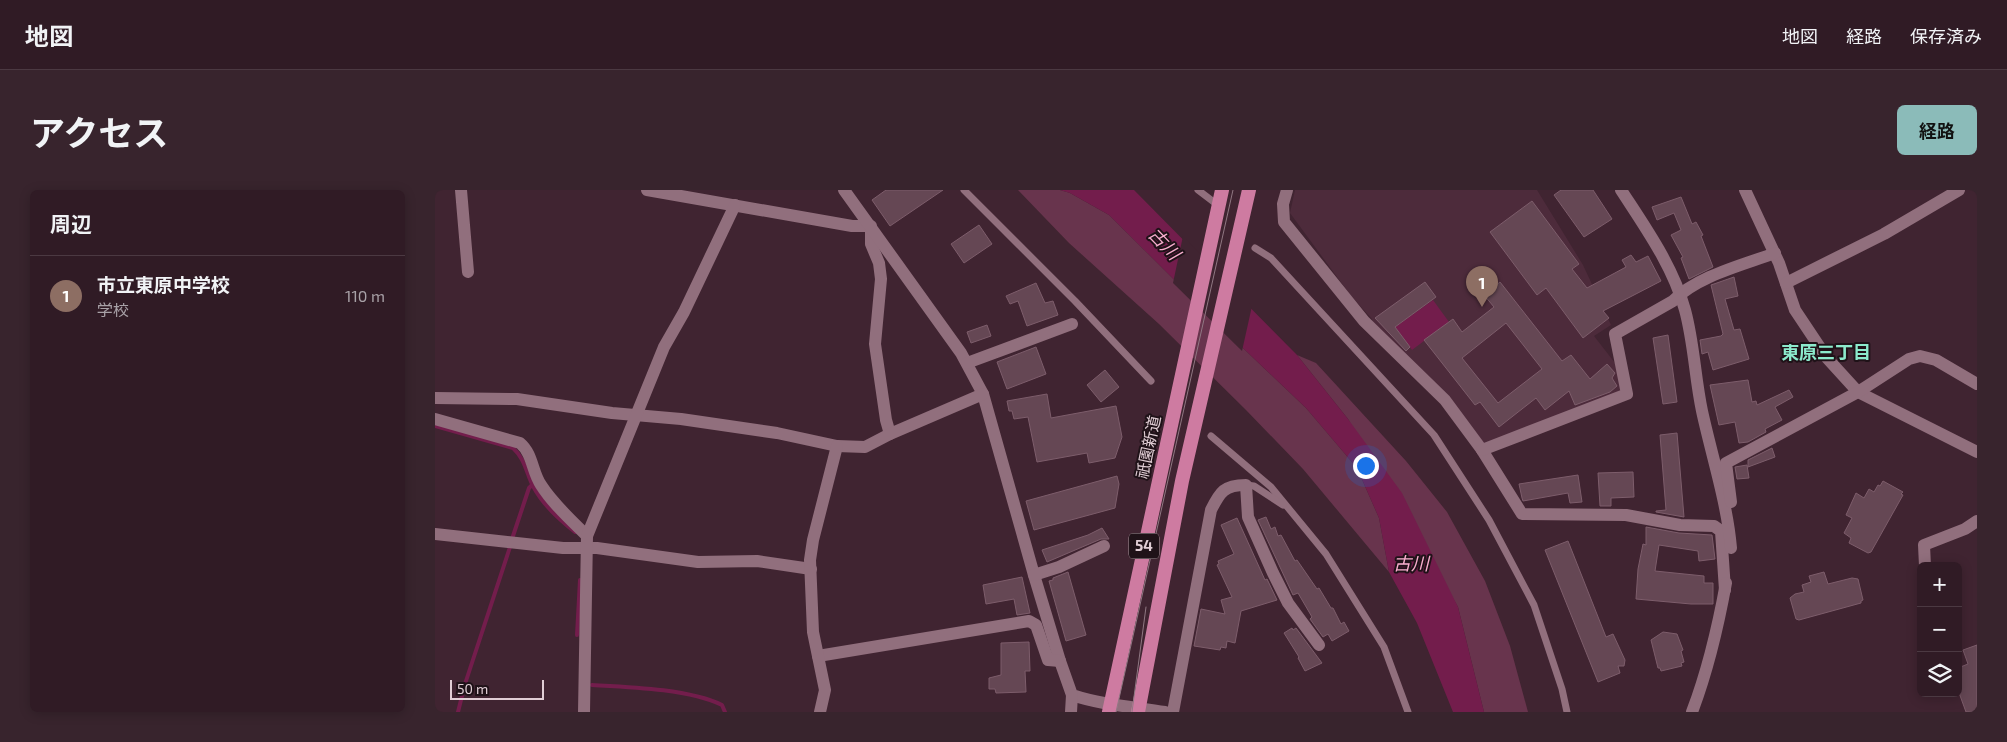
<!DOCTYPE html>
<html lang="ja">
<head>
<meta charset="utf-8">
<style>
	:root { --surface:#301b25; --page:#38242d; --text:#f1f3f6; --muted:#a8a1a7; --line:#4b3942; --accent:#8bbbb9 }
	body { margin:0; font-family:"Exo 2","Noto Sans JP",sans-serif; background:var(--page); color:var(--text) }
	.controls { position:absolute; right:15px; bottom:15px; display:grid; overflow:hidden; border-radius:8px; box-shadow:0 2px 12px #0003 }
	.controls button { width:45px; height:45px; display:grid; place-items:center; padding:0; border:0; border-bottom:1px solid var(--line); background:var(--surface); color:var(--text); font:25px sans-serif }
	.scale { position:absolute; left:15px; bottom:12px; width:94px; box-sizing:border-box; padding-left:5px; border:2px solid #e1ced5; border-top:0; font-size:14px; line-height:18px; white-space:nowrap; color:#e1ced5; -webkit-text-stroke:4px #1f1218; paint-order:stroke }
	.you { position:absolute; left:930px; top:275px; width:18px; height:18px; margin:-12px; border:4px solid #fff; border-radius:50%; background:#1a73e8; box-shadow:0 0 0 8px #1a73e833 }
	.badge { display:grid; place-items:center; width:32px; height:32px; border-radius:50%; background:var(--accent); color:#fff; font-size:16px; font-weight:700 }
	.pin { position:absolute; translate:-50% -41px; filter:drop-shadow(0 1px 2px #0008) }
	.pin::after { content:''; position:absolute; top:26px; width:18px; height:15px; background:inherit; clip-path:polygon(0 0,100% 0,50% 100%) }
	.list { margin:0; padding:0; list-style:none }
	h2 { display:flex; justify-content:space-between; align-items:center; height:65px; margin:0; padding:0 20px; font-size:21px }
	h2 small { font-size:16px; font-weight:400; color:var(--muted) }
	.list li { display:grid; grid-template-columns:32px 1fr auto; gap:15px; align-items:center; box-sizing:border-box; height:80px; padding:0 20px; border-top:1px solid var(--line) }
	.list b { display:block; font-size:19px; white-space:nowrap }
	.list p { margin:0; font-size:16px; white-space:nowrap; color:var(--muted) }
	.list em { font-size:16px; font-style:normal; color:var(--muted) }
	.icon { flex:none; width:28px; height:28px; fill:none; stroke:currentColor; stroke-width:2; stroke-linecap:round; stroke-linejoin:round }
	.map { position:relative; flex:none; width:1542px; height:522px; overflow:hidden; border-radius:8px }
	header { display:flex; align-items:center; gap:30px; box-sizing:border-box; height:70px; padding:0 25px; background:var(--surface); border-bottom:1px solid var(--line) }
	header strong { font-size:24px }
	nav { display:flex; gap:28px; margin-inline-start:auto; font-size:18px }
	.intro { display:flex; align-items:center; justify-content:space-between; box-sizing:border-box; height:120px; padding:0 30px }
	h1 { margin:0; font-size:35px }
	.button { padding:12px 22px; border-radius:8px; background:var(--accent); color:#111; font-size:18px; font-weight:700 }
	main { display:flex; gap:30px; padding:0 30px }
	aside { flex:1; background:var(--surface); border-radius:8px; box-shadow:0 2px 12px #0003 }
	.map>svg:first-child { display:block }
	.built { fill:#4d2b3b }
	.green { fill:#68344d }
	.water { fill:#731d4c }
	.pier { fill:#402431 }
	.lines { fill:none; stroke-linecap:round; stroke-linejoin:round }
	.stream { stroke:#731d4c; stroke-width:4 }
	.building { fill:#654754; stroke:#7d5d6b; fill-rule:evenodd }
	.service { stroke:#916f7d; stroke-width:7 }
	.minor { stroke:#916f7d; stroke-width:12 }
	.trunk { stroke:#ce7ba1; stroke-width:14 }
	.tram { stroke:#907883; stroke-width:1 }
	.labels { text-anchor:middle; stroke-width:4; stroke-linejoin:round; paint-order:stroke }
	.shield { fill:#1f1218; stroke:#a7969c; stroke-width:1 }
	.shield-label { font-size:15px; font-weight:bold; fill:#e1ced5 }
	.street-label { font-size:16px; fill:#e1ced5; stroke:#1f1218 }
	.water-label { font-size:18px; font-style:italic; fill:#f8aece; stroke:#1f1218 }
	.neighbourhood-label { font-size:18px; font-weight:bold; fill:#8ceacc; stroke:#1f1218 }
</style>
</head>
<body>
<header>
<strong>地図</strong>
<nav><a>地図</a><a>経路</a><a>保存済み</a></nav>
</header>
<div class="intro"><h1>アクセス</h1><a class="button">経路</a></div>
<main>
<aside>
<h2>周辺<small></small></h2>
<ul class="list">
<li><span class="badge" style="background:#8d6e63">1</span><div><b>市立東原中学校</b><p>学校</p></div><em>110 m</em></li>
</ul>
</aside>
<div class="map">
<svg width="1542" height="522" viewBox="0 0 1542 522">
	<rect width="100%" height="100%" fill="#402431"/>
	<path class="built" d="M 860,0 L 1102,0 L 1148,75 L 1176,135 L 1159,146 L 1180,173 L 1186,200 L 1184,203 L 1050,254 L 938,135 L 937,129 L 916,106 L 855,23 Z"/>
	<g class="green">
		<path d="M 583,0 L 625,0 L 635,3 L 674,25 L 809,159 L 871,218 L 922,278 L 944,328 L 954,382 L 868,279 L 811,220 L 724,134 L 634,53 Z"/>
		<path d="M 862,165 L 881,173 L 971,271 L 1012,322 L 1050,391 L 1075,456 L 1093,522 L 1049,522 L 1023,417 L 913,229 Z"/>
	</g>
	<g class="water">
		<path d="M 625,0 L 699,0 L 862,165 L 913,229 L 967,303 L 1023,417 L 1049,522 L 1018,522 L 982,433 L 954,382 L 944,328 L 922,278 L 871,218 L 809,159 L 674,25 L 635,3 Z"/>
		<path d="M 998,110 L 1014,132 L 977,160 L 960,137 Z"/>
	</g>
	<path class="pier" d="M 748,46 L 817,116 L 807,161 L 738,93 Z"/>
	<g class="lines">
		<g class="stream">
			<path d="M 0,236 L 78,258 C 90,269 91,282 98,296 C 108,315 124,329 140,342"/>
			<path d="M 77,349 L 94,298 L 97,295"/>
			<path d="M 142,445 L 145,390"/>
			<path d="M 157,495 C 195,497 254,499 287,515 L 290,522"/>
			<path d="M 23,522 L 30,494 L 75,357"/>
		</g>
	</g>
	<g class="building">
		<path d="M 451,0 L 508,0 L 455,36 L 437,10 Z"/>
		<path d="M 1126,0 L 1158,0 L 1177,29 L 1149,47 L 1119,5 Z"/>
		<path d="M 1246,7 L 1257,34 L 1261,32 L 1268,45 L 1266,46 L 1278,77 L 1254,89 L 1246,68 L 1248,67 L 1236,45 L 1246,40 L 1239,23 L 1222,30 L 1217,17 Z"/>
		<path d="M 1097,11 L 1144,74 L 1137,79 L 1152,98 L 1191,77 L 1187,70 L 1196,65 L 1201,72 L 1213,66 L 1226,91 L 1168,121 L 1174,128 L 1148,148 L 1111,98 L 1102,105 L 1055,42 Z"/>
		<path d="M 544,35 L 557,54 L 529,73 L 516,54 Z"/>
		<path d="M 1299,87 L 1303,106 L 1290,109 L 1299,140 L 1305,139 L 1314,169 L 1278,180 L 1273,162 L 1267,164 L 1265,150 L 1286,146 L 1288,144 L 1276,95 Z"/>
		<path d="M 990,92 L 1001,107 L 960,137 L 975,157 L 971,161 L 940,128 Z"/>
		<path d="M 1065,92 L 1127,171 L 1136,165 L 1155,189 L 1172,174 L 1180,183 L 1177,188 L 1182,196 L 1175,202 L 1140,215 L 1134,201 L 1110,220 L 1101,208 L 1064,237 L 1045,212 L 1040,215 L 989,150 L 1018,129 L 1027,142 L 1059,117 L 1049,105 ZM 1071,133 L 1107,179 L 1063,213 L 1027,168 Z"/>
		<path d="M 601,93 L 610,113 L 618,111 L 623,125 L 592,136 L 583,111 L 575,114 L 571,106 Z"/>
		<path d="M 552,135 L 556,146 L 536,153 L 532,142 Z"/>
		<path d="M 1233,145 L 1242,212 L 1228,214 L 1218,148 Z"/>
		<path d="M 601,157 L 611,184 L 572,199 L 562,172 Z"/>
		<path d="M 670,180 L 684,197 L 666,212 L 652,195 Z"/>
		<path d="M 1313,190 L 1317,212 L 1321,211 L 1322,215 L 1354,200 L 1358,207 L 1340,217 L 1347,230 L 1330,239 L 1331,242 L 1313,252 L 1304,253 L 1300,232 L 1284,235 L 1275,195 Z"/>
		<path d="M 612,204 L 616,228 L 681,216 L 687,247 L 680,268 L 654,273 L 652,263 L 602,272 L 593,227 L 579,229 L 577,221 L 574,221 L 572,211 Z"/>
		<path d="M 1242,243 L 1249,327 L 1221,322 L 1221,321 L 1231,320 L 1225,245 Z"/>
		<path d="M 1337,258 L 1340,267 L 1313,277 L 1313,270 Z"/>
		<path d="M 1312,275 L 1314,288 L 1302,289 L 1300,277 Z"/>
		<path d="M 1198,282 L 1199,307 L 1176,308 L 1176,316 L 1165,316 L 1163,283 Z"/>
		<path d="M 1143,285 L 1147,312 L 1135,313 L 1133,303 L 1088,311 L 1087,308 L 1084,294 Z"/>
		<path d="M 682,286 L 684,294 L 680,318 L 599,340 L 591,311 Z"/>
		<path d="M 1448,291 L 1468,302 L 1466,304 L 1468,305 L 1436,362 L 1433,363 L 1414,353 L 1416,348 L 1409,343 L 1417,328 L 1411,325 L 1421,303 L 1429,308 L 1434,299 L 1439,302 L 1443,295 L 1445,296 Z"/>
		<path d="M 831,327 L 836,339 L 840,337 L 843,346 L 846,345 L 860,371 L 862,370 L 882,399 L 884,398 L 896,418 L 898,418 L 906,434 L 909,432 L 914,441 L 897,451 L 893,444 L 888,447 L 875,429 L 877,427 L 863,403 L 858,405 L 823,330 Z"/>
		<path d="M 802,328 L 830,390 L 832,389 L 842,410 L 806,421 L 800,453 L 792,451 L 791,458 L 786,457 L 785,460 L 759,456 L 766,419 L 790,424 L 786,410 L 797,407 L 782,375 L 784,374 L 783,371 L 799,364 L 786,335 Z"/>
		<path d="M 1211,337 L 1244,343 L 1277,345 L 1280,369 L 1264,371 L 1263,361 L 1224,355 L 1220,381 L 1269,386 L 1269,393 L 1278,393 L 1278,414 L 1256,414 L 1201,409 L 1203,379 L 1208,354 L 1211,355 Z"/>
		<path d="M 667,338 L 674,349 L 666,349 L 612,372 L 607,360 L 653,345 Z"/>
		<path d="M 1133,351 L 1171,447 L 1178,444 L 1190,470 L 1189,476 L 1183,476 L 1185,483 L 1163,492 L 1110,360 Z"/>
		<path d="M 633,382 L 651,445 L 631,451 L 614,391 L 618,390 L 618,388 Z"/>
		<path d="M 1389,382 L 1393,394 L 1417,388 L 1423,389 L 1428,410 L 1426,411 L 1426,413 L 1364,430 L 1361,429 L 1355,408 L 1360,404 L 1369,402 L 1367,395 L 1376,392 L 1374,386 Z"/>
		<path d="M 587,387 L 595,423 L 582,425 L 579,409 L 551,414 L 548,395 Z"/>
		<path d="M 857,438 L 858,440 L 861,438 L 887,473 L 870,481 L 863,468 L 864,467 L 849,443 Z"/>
		<path d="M 1228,442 L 1242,444 L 1248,460 L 1246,461 L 1249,472 L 1246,473 L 1247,476 L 1226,481 L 1225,478 L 1223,478 L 1216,450 Z"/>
		<path d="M 594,452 L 595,481 L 590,481 L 591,502 L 561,503 L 560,499 L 554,499 L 554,488 L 566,485 L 566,453 Z"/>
		<path d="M 1542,455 L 1542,522 L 1531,522 L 1523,500 L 1523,478 L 1533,474 L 1528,460 Z"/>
	</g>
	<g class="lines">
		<g class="service">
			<path d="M 529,0 L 640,111 L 716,191"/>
			<path d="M 763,0 L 784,16"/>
			<path d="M 820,58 L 836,68 L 999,245 L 1054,330 L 1099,415 L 1127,499 L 1132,522"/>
			<path d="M 776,246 L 836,297 L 891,364 L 949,457 L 973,522"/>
			<path d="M 811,295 L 819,296 L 848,315"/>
		</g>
		<g class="minor">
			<path d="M 26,0 L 33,82"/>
			<path d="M 212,0 L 417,36 L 436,36 L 436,54 L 444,73 L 446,89 L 440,154 L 451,230 L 455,244"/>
			<path d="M 409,0 L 526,163 L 548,204 L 599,385 L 625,471 L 637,505 C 667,515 699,517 730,522"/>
			<path d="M 852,0 L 848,14 L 849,32 L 929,131 L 1010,210 L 1047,260 L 1087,324 L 1191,325 L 1245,335 L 1279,336 L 1286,341 L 1290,400"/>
			<path d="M 1186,0 C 1210,37 1238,76 1250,120 C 1259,153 1260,188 1267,221 C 1277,267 1292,312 1296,358"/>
			<path d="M 1310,0 L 1344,73 L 1360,120 L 1392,168 L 1423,202 L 1542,262"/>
			<path d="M 1351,93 L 1449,44 L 1524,0"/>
			<path d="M 532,173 L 637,134"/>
			<path d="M 0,208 L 82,209 L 177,223 L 246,229 L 342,243 L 402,256 L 430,257 L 455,244 L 548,204"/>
			<path d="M 0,229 L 85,253 C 98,264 97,282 106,295 C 118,314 136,330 152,346"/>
			<path d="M 1047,260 L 1192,204 L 1180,144 L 1238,111 C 1262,86 1308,75 1340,63"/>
			<path d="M 1296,312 L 1291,273 L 1423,202 L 1474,169 L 1485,166 L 1501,170 L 1542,194"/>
			<path d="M 0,344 L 128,358 L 162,358 L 263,372 L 322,371 L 376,379"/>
			<path d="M 1490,376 L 1489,355 L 1530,339 L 1542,331"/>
			<path d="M 599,385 L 624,377 L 669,356"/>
			<path d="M 383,466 L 594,431 L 601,435 L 613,470 L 625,471"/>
			<path d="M 149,522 L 152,346 L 229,157 L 249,122 L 300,15"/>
			<path d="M 385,522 L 390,500 L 378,442 L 375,370 L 378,350 L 402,256"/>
			<path d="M 636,522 L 637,505"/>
			<path d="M 738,522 L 776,320 C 785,302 789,295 811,295 L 813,327 L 838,383 L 853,413 L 884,455"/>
			<path d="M 1257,522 C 1273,480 1283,437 1291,393"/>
		</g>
		<g class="trunk">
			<path d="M 674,522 L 787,0"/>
			<path d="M 703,522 L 747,291 L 814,0"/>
		</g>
		<g class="tram">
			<path d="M 681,522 L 798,0"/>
			<path d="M 697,522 L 711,417"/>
		</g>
	</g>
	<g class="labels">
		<rect class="shield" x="694" y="343.5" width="30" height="25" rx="4"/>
		<g class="shield-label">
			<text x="709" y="361">54</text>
		</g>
		<g class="street-label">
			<text transform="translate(713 257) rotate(-78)" y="6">祇園新道</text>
		</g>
		<g class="water-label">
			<text transform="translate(729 54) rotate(46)" y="6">古川</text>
			<text x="976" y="380">古川</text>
		</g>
		<g class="neighbourhood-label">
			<text x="1391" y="169">東原三丁目</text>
		</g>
	</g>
</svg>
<div class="controls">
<button>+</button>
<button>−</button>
<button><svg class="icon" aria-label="layers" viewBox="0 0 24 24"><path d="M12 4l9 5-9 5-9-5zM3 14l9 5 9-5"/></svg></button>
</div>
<div class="scale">50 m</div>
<div class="you"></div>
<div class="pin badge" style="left:1047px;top:117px;background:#8d6e63">1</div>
</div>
</main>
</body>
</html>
